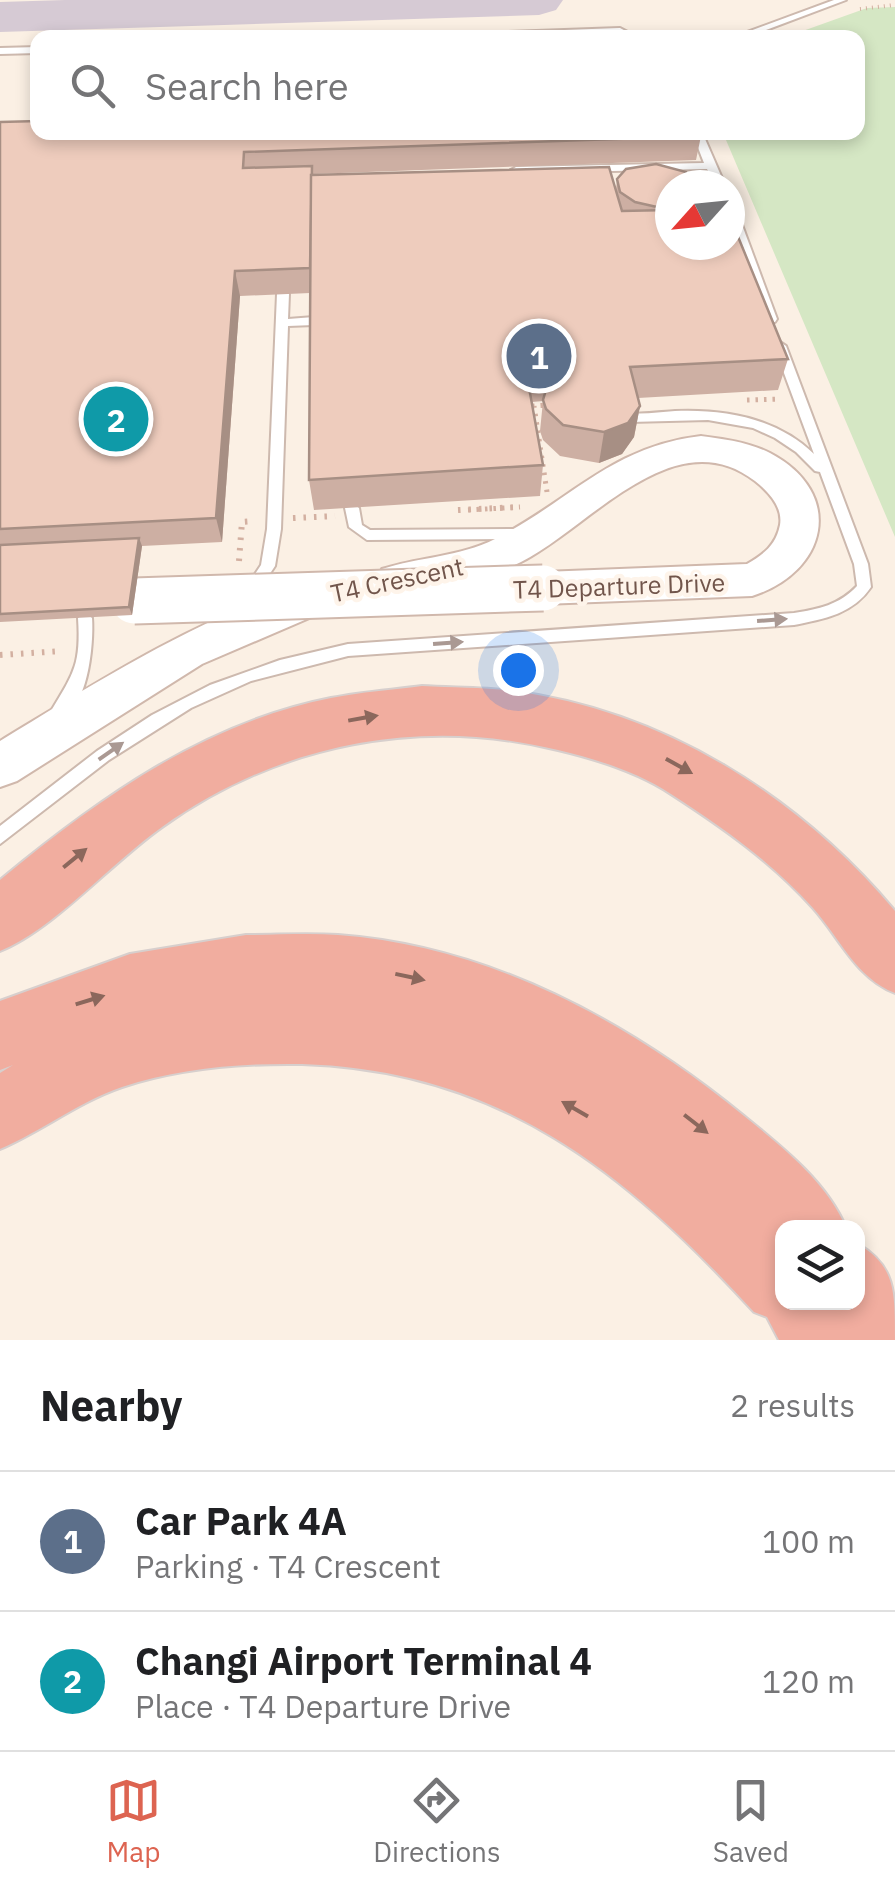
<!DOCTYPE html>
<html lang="en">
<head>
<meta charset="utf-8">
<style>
	:root { --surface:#fff; --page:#f6f6f6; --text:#202124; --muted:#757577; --line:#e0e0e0; --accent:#dd6451 }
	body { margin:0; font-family:"IBM Plex Sans",sans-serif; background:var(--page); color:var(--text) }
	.controls { position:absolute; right:30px; bottom:30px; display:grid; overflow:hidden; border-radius:20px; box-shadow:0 5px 15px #0003 }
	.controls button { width:90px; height:90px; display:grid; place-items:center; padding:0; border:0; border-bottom:2px solid var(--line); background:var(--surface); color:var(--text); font:50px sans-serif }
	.compass { position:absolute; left:655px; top:170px; width:90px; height:90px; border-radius:50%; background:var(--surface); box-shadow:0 5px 15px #0003; rotate:243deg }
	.you { position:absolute; left:518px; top:670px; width:35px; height:35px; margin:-25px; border:8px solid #fff; border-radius:50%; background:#1a73e8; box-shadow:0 0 0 15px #1a73e833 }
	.badge { display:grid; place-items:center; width:65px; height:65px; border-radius:50%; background:var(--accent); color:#fff; font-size:32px; font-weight:700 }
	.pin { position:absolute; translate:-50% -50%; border:5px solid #fff; box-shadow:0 2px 10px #0006 }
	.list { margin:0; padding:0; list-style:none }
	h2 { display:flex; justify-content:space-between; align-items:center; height:130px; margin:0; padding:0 40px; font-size:42px }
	h2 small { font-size:32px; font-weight:400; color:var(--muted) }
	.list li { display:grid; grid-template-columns:65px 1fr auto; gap:30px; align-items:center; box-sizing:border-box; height:140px; padding:0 40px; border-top:2px solid var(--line) }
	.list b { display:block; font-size:38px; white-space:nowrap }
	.list p { margin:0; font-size:32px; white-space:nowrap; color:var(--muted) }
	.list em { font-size:32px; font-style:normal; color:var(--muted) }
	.icon { flex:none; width:55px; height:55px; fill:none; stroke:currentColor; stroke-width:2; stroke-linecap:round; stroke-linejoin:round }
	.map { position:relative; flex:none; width:895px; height:1340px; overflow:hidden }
	.search { position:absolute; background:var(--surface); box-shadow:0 5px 15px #0003; left:30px; right:30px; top:30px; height:110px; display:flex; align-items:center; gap:25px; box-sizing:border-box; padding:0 35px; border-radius:20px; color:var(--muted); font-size:38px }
	.sheet { height:410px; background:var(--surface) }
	nav { display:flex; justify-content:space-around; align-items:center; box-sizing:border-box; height:140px; border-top:2px solid var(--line); background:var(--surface); font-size:28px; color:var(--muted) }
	nav a { display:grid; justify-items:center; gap:5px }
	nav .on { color:var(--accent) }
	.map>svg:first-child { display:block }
	.green { fill:#d5e7c4 }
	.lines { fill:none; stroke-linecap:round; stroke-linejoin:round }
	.taxiway { fill:#d6cad4; fill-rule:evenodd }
	.lane-casing { stroke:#cdb9ae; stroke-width:4 }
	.secondary-casing { stroke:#d0b8ac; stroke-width:4 }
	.highway-casing { stroke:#d7cfcd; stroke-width:4 }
	.path-far2 { stroke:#d3b0a1; stroke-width:4; stroke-dasharray:1 5; stroke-linecap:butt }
	.path-far1 { stroke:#d3b0a1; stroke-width:5; stroke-dasharray:2.5 6; stroke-linecap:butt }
	.path { stroke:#d3b0a1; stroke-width:6; stroke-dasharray:2.5 8; stroke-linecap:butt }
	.lane { fill:#fff; fill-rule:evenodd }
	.secondary { fill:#fff; fill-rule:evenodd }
	.highway { fill:#f1ad9f; fill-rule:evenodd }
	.secondary-bridge-casing { stroke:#d0b8ac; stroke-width:49; stroke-linecap:butt }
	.secondary-bridge { stroke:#fff; stroke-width:45 }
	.wall { fill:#cdafa3 }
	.shaded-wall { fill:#a78f84 }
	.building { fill:#eeccbd; stroke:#a78f84; stroke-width:2.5 }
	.oneway { fill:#aa9993 }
	.oneway2 { fill:#8b675c }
	.labels { text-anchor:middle; stroke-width:9; stroke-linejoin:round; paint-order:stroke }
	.street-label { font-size:25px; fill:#71554b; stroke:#fef4ea }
</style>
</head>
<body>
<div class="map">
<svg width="895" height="1340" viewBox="0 0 895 1340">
	<rect width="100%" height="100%" fill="#fbf0e4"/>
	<path class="green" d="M 895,7 L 895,537 L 723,133 L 858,132 L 858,38 L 786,37 L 867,8 Z"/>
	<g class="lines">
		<path class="taxiway" d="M 65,0 L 563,0 L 556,10 L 539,15 L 0,32 L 0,2 Z"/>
		<g class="lane-casing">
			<g id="lane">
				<path d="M 834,0 L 846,0 L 745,38 L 731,38 Z"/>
				<path d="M 620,28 L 639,38 L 627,38 L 619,34 L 418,38 L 422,35 Z"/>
				<path d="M 38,47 L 38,53 L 0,54 L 0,48 Z"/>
				<path d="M 692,132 L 702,132 L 725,185 L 715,185 L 707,169 L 516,173 L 511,170 L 516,167 L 704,163 Z"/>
				<path d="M 730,203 L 735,206 L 777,319 L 775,322 L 767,322 L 765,319 L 730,220 Z"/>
				<path d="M 283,291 L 289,294 L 288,319 L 314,317 L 320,321 L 314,325 L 288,326 L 281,529 L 275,566 L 257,593 L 252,594 L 245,589 L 261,565 L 267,529 L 277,294 Z"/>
				<path d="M 780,342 L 786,346 L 868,564 L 871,587 C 853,614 824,619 794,625 L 348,656 L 251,681 L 191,708 L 109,760 L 0,844 L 0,826 L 97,751 L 152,715 L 210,685 L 280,660 L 348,644 L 794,613 C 819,609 839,605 857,586 L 854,564 L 820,472 L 815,471 L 796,452 L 775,438 L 753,428 L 708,420 L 630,422 L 616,418 L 614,415 L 620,411 C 637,416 657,412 675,411 C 724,409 777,418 814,454 L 774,346 Z"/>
				<path d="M 352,503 L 359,508 L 362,525 L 370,530 L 519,529 L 526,534 L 519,539 L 367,540 L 349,527 L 345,508 Z"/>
				<path d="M 85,612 L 92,618 C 94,642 88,720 54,716 L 51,711 C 74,673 81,664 78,618 Z"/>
			</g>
		</g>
		<g class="secondary-casing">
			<g id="secondary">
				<path d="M 701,436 C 724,439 748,442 770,453 C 846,493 828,572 752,596 L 543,604 L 528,600 L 522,588 L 528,576 L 543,572 L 747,564 C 764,554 776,545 780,525 C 783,507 769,492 755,481 C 674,418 589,528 521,562 C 483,581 439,588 397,596 L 382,591 L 376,580 L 382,569 C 419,557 459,557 495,539 C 570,501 612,446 701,436 Z"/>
				<path d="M 306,584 L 321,589 L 327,601 L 321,613 L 202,664 L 17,781 L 0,787 L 0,741 C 100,680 194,620 306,584 Z"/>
			</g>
		</g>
		<g class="highway-casing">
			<g id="highway">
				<path d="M 422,686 C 452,688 484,687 513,691 C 664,711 798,796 895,911 L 895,993 C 856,978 840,938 813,908 C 772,862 722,827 671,794 C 638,772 596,759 558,750 C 420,716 278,744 162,827 C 112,862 53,930 0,951 L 0,880 C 98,799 204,723 331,698 C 361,692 392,690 422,686 Z"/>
				<path d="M 246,935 C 277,935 308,933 338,935 C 490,946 629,1022 744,1116 C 782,1147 827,1182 846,1228 L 782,1228 L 782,1302 L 858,1302 L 858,1244 C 895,1266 895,1290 895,1340 L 779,1340 L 767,1317 L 754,1312 C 626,1172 500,1070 302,1064 C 242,1063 179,1068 122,1087 C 78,1102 42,1131 0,1149 L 0,1073 L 13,1065 L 0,1070 L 0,1001 L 130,954 Z"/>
			</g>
		</g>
		<path class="path-far2" d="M 860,9 L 895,5"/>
		<g class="path-far1">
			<path d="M 747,400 L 780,399"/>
			<path d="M 547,492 L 534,406 L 550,405"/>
			<path d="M 468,510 L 520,507"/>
		</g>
		<g class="path">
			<path d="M 458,510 L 520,507"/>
			<path d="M 293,518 L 335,516"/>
			<path d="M 239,561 L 242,522 L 255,521"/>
			<path d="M 0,655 L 62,651"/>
		</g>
		<use href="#lane" class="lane"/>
		<use href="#secondary" class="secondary"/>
		<use href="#highway" class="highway"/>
		<g class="secondary-bridge-casing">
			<path id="secondary-bridge" d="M 134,601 L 543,588"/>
		</g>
		<use href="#secondary-bridge" class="secondary-bridge"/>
	</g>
	<path class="wall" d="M 0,122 L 701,136 L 696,160 L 313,174 L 616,190 L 617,179 L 670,185 L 788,359 L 778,390 L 638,398 L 640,406 L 634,437 L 622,454 L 599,463 L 560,456 L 543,440 L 540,431 L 543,401 L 532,402 L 543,465 L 540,496 L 314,510 L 309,480 L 310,293 L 240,296 L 222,542 L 142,546 L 132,615 L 0,622 Z"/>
	<g class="shaded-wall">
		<path d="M 235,271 L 240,296 L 222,542 L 216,518 Z"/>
		<path d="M 640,406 L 634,437 L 622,454 L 599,463 L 604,432 Z"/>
		<path d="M 139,538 L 142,546 L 132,615 L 129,607 Z"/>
	</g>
	<g class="building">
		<path d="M 38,121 L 38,132 L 700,132 L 701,136 L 244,152 L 243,168 L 312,166 L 310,268 L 235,271 L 216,518 L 0,529 L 0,122 Z"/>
		<path d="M 656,164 L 686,172 L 699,185 L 670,185 L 670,210 L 635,202 L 620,192 L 617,179 L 626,169 Z"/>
		<path d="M 609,167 L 622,211 L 670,210 L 670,245 L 730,245 L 730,217 L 788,359 L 630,367 L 640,406 L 628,423 L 604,432 L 563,425 L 546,409 L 543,400 L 548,383 L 570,369 L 526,371 L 543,465 L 309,480 L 311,175 Z"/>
		<path d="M 139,538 L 129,607 L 0,614 L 0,545 Z"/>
	</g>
	<defs><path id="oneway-solid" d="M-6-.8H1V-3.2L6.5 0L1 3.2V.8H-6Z" transform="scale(2.5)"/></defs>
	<g class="oneway">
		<use href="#oneway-solid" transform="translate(772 620) rotate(-4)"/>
		<use href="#oneway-solid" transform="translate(448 643) rotate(-4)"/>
		<use href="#oneway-solid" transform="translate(111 751) rotate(-35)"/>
	</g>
	<g class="oneway2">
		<use href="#oneway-solid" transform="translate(363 718) rotate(-10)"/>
		<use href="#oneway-solid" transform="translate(679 766) rotate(29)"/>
		<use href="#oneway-solid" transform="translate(75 858) rotate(-39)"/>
		<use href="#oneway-solid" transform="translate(410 977) rotate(12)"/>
		<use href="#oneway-solid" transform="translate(90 1000) rotate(-17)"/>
		<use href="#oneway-solid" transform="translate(575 1109) rotate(-150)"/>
		<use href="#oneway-solid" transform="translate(696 1124) rotate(38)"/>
	</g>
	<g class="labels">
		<g class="street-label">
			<text transform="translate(397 580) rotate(-12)" y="9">T4 Crescent</text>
			<text transform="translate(619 586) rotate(-2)" y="9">T4 Departure Drive</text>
		</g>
	</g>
</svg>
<div class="controls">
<button><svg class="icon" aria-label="layers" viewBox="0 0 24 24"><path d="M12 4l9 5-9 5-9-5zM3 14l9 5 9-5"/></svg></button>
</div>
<svg class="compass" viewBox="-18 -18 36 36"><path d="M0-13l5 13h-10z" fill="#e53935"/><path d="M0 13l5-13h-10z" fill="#757577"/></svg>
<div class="you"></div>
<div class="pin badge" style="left:539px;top:356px;background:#5c6f8a">1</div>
<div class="pin badge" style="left:116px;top:419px;background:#0f9aa8">2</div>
<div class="search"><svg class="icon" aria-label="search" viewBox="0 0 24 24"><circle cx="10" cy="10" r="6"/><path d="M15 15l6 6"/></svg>Search here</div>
</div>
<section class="sheet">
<h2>Nearby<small>2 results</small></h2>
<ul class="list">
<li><span class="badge" style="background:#5c6f8a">1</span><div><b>Car Park 4A</b><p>Parking · T4 Crescent</p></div><em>100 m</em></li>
<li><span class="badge" style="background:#0f9aa8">2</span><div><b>Changi Airport Terminal 4</b><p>Place · T4 Departure Drive</p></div><em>120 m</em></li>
</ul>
</section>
<nav>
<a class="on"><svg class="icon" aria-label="map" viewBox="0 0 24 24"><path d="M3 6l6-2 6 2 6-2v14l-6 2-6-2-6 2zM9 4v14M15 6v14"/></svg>Map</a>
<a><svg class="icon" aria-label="directions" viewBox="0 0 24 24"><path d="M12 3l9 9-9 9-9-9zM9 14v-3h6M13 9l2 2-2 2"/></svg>Directions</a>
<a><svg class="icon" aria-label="saved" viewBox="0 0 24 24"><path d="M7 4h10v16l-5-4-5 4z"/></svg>Saved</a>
</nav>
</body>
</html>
